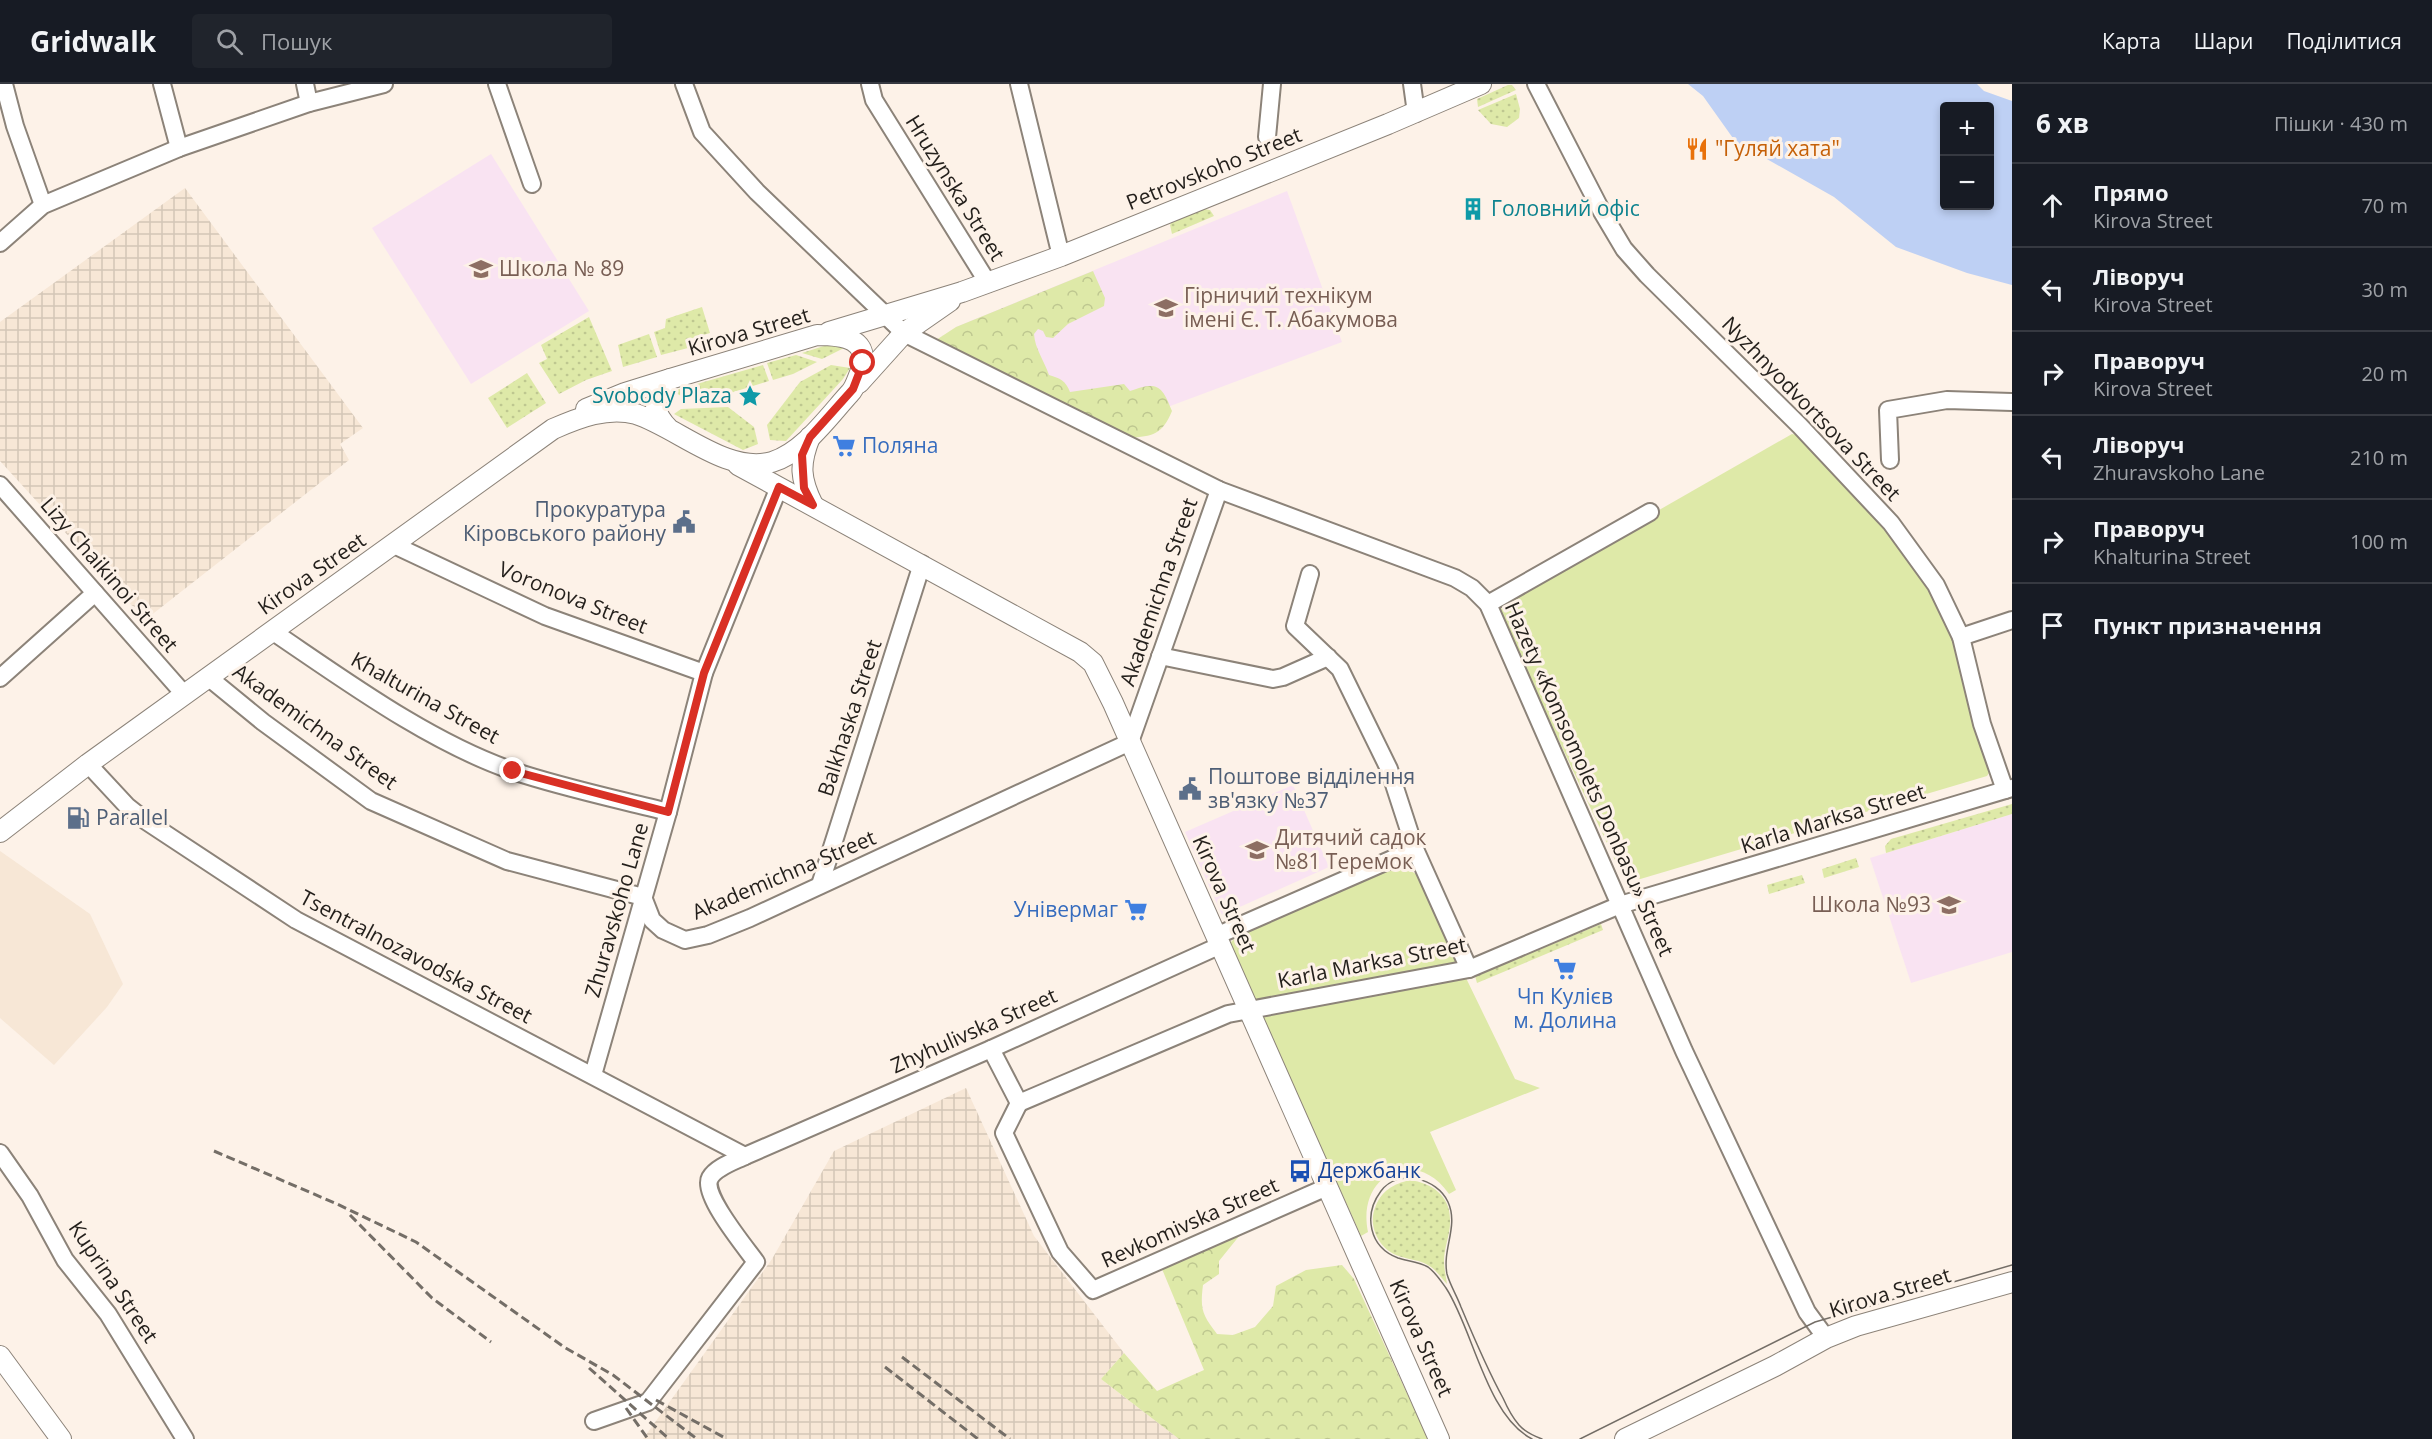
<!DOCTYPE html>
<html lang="uk">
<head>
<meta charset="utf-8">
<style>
	:root { --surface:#171b24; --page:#20242c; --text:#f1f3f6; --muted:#9ea1a6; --line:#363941 }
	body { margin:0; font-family:"Open Sans",sans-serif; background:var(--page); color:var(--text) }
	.controls { position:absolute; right:18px; top:18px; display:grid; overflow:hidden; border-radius:6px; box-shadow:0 3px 9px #0003 }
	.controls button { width:54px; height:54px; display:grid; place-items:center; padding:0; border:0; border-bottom:2px solid var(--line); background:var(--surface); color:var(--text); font:30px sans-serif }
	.stop { position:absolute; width:18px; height:18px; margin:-14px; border:4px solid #d93025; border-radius:50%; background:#fff }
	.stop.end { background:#d93025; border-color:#fff; box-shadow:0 2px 6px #0008 }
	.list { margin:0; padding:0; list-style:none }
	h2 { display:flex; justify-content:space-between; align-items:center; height:78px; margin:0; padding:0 24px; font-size:26px }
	h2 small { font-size:20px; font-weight:400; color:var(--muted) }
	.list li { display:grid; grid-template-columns:39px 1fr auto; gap:18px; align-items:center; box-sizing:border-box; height:84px; padding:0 24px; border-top:2px solid var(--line) }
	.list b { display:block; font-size:22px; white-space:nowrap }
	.list p { margin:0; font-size:20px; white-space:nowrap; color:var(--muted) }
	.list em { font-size:20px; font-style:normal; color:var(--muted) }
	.icon { flex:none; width:33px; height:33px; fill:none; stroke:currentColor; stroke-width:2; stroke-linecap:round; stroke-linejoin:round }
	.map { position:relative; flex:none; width:2012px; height:1355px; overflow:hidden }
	header { display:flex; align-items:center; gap:36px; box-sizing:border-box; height:84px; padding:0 30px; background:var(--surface); border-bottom:2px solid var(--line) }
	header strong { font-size:28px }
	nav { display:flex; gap:33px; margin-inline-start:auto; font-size:21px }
	.search { width:420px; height:54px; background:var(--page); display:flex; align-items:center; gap:15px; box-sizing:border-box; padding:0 21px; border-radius:6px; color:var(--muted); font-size:22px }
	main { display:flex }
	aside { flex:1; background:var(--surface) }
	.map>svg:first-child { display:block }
	.built { fill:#f7e7d6 }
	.industrial { fill:url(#industrial-grid) }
	.education { fill:#f9e3f2 }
	.grass { fill:url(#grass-dots) }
	.forest { fill:url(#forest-crowns) }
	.park { fill:#dee9a8 }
	.water { fill:#bed0f4; fill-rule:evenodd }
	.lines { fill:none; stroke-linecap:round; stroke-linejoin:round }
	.minor-casing { stroke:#8c8379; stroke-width:20 }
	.major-casing { stroke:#8c8379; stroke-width:22 }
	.minor { stroke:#fff; stroke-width:16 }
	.major { stroke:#fff; stroke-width:20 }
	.tram { stroke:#746e67; stroke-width:1.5 }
	.rail { stroke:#746e67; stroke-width:3; stroke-dasharray:9 4.5; stroke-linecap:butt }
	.route { stroke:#d93025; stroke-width:8 }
	.labels { text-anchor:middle; stroke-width:6; stroke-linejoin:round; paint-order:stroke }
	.food-label { font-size:21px; fill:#c56008; stroke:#fdf2e8; text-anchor:start }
	.street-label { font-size:21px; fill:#231f1b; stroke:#fdf2e8 }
	.culture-label { font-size:21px; fill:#0d838f; stroke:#fdf2e8; text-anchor:start }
	.education-label { font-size:21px; fill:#785e54; stroke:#fdf2e8; text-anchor:start }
	.shop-label { font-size:21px; fill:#366cbe; stroke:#fdf2e8; text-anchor:start }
	.service-label { font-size:21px; fill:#4e5e75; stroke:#fdf2e8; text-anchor:start }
	.transit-label { font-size:21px; fill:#164399; stroke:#fdf2e8; text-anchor:start }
</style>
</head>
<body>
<header>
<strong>Gridwalk</strong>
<div class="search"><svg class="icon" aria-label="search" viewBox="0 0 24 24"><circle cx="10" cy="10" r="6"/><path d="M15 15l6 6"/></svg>Пошук</div>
<nav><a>Карта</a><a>Шари</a><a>Поділитися</a></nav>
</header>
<main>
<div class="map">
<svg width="2012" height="1355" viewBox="0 0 2012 1355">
	<defs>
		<pattern id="industrial-grid" width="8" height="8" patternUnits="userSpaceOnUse" patternTransform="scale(1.5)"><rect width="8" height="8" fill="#f7e7d6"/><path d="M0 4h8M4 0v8" fill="none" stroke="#d3c6b7"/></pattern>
		<pattern id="grass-dots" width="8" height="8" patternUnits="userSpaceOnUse" patternTransform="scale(1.5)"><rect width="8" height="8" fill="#dee9a8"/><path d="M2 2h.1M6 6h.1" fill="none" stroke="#bec790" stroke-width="1.8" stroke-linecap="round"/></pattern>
		<pattern id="forest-crowns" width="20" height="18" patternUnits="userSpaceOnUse" patternTransform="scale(1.5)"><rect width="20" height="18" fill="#dee9a8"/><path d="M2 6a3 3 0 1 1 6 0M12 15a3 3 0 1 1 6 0" fill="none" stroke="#bec790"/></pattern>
	</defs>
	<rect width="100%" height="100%" fill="#fdf2e8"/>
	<path class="built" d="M 0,767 L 90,830 L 123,900 L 107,923 L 54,981 L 0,934 Z"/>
	<g class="industrial">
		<path d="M 185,104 L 363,344 L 340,360 L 349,376 L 145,536 L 0,377 L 0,238 Z"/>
		<path d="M 966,1004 L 1034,1152 L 1124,1269 L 1101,1295 L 1179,1355 L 643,1355 L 772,1175 L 834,1067 Z"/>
	</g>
	<g class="education">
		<path d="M 491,70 L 589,227 L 471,300 L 372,144 Z"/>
		<path d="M 1287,107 L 1342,258 L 1106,346 L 956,243 Z"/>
		<path d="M 1293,701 L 1329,783 L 1222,831 L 1185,748 Z"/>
		<path d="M 2012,730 L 2012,868 L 1911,899 L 1870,774 Z"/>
	</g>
	<g class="grass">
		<path d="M 1508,1 L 1512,1 L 1516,6 L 1478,23 L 1477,15 Z"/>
		<path d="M 1516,10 L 1520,25 L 1519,34 L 1507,43 L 1491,40 L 1478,26 Z"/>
		<path d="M 1204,125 L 1210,126 L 1214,132 L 1172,150 L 1170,141 L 1172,138 Z"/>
		<path d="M 702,223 L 710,249 L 686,256 L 688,264 L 661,271 L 654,248 L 665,244 L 666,235 Z"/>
		<path d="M 589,233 L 612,287 L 586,296 L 559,310 L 539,279 L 547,275 L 541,261 Z"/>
		<path d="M 649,250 L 657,273 L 623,283 L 618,261 Z"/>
		<path d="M 827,261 L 840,261 L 844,264 L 822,275 L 802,269 Z"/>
		<path d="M 796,271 L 817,278 L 793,290 L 773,296 L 767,279 Z"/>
		<path d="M 763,281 L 769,297 L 724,311 L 681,312 L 676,309 L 676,306 Z"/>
		<path d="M 831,281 L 850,284 L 843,295 L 786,357 L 770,356 L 767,341 L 800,298 Z"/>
		<path d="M 527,289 L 546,319 L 507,344 L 488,314 Z"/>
		<path d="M 728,323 L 754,343 L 758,360 L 743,366 L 674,330 L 681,325 Z"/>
		<path d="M 2012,720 L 2012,730 L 1886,769 L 1885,762 L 1891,755 Z"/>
		<path d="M 1856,774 L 1859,783 L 1824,794 L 1822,785 Z"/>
		<path d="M 1802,791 L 1805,799 L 1769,810 L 1767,801 Z"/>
		<path d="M 1601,840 L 1603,846 L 1477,899 L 1475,892 Z"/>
		<path d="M 1410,1096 C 1431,1099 1450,1111 1450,1135 C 1451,1149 1444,1163 1444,1177 C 1444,1184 1446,1193 1447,1200 C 1442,1195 1437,1187 1431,1183 C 1421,1175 1407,1176 1396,1171 C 1378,1163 1368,1141 1375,1124 C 1381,1107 1393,1100 1410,1096 Z"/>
	</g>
	<g class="forest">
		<path d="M 1093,187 L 1105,214 L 1104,222 L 1068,240 L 1053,254 L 1046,253 L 1043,247 L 1038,245 L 1034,250 C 1035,265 1044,276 1049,291 C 1060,294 1066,297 1070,308 L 1124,300 L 1130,307 C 1157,297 1162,301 1172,327 C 1162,351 1153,352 1129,354 L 930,260 L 956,243 Z"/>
		<path d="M 1240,1151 L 1219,1177 L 1219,1190 L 1203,1201 C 1200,1225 1202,1231 1217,1250 L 1233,1251 L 1255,1243 L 1273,1222 L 1276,1202 L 1306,1186 L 1342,1181 L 1354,1195 L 1428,1355 L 1179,1355 L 1101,1295 L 1124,1269 L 1157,1307 L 1204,1286 L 1162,1185 Z"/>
	</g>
	<g class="park">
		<path d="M 1792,350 L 1801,352 L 1891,449 L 1936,513 L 1962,573 L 1989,689 L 1987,692 L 1637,796 L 1626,794 L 1621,789 L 1499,529 L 1507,513 Z"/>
		<path d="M 1399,781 L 1420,792 L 1461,879 L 1255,916 L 1229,860 L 1240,849 Z"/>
		<path d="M 1466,894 L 1515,995 L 1540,1004 L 1430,1048 L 1456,1106 L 1449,1110 C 1415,1061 1356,1091 1368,1148 L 1361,1152 L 1260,928 Z"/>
	</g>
	<path class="water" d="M 1688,0 L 1977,0 L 1984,7 L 2012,17 L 2012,201 L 1967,189 L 1896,163 L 1834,113 L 1735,57 L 1703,12 ZM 1944,22 L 1990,22 L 1990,122 L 1944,122 Z"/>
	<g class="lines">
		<g class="minor-casing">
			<g id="minor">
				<path d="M 4,0 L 15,42 L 43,121"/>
				<path d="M 162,0 L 179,64"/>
				<path d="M 305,0 L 309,19"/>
				<path d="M 497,0 L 532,100"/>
				<path d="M 684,0 L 702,48 L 757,108 L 904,249 L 1219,406 L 1455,494 L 1472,504 L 1488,520 L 1684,967 L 1807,1228 L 1826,1254"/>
				<path d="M 870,0 L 874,16 L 988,199"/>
				<path d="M 1019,0 L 1061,172"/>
				<path d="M 1412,0 L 1416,29"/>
				<path d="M 1536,0 L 1602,128 L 1624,165 L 1647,191 L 1800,342 L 1891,439 L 1936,501 L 1961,553 L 1982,640 L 2005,706"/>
				<path d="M 1267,53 L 1272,0"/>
				<path d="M 0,159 L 43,121 L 179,64 L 309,19 L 384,0"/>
				<path d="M 1890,376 L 1888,326 L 1947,316 L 2012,318"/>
				<path d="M 0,401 L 184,610"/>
				<path d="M 394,461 L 545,532 L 704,589"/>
				<path d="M 1310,490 L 1295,542 L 1340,585 L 1389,685 L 1415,765 L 1469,885"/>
				<path d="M 1488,520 L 1650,428"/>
				<path d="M 272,547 C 346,597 429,658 513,687 C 564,704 617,715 668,728"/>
				<path d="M 1961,553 L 2012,536"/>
				<path d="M 1160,572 L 1273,595 L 1283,593 L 1328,573"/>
				<path d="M 208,593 L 263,638 L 371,717 L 507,777 L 643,813 L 652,836 L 663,846 L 685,856 L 708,851 L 750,834 L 1130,658 L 1219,406"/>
				<path d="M 0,594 L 95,509"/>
				<path d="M 88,680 L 127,722 L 146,737 L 296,836 L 745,1072"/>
				<path d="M 820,801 L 922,480"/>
				<path d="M 1216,852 L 1415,765"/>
				<path d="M 991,965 L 1019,1019 L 1004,1049 L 1060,1168 L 1093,1206 L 1327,1103"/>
				<path d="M 593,991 L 668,728 L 704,589 L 779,403"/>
				<path d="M 1019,1019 L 1228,930 L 1469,885 L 1620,821 L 2012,704"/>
				<path d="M 0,1069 L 30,1112 L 65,1176 L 108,1230 L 185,1355"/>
				<path d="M 594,1337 L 648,1318 L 756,1178 C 746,1164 701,1110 710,1094 C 716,1083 735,1077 745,1072 L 991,965 L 1221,861"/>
			</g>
		</g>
		<g class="major-casing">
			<g id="major">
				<path d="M 829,248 L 962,208 L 1061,172 L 1388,40 L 1481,0"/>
				<path d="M 859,299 L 904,249 L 950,217"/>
				<path d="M 586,325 L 625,309 L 670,295"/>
				<path d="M 810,353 C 799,380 800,395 813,421"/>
				<path d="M 738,381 L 1080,568 L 1093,579 L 1113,619 L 1439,1355"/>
				<path d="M 0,748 L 88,680 L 553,345 C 578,334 608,322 636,330 C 677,343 727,391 772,378 C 804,368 828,333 850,309 C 855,304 857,296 860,289 C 872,254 843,251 817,251 L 670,295 C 652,313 651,327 669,345"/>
				<path d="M 0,1272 L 61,1355"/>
				<path d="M 1625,1355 L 1775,1282 L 1826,1254 L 1856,1242 L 2012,1198"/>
			</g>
		</g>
		<use href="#minor" class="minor"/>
		<use href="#major" class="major"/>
		<g class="tram">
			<path d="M 1532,1355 C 1486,1331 1473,1245 1446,1204 C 1441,1197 1435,1188 1428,1183 C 1419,1178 1407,1177 1398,1174 C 1369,1163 1363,1131 1381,1107 C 1398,1084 1437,1094 1448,1118 C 1459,1142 1442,1165 1447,1190 C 1450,1201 1457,1212 1461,1223 C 1474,1254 1487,1285 1503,1314 C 1507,1323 1512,1333 1519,1341 C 1525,1348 1534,1352 1542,1355"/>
			<path d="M 1580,1355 L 1815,1238 L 2012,1181"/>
		</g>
		<g class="rail">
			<path d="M 214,1067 L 337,1120 L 416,1158 L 564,1263 L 613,1291 L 697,1355"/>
			<path d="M 350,1131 L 432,1214 L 491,1258"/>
			<path d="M 902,1273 L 1010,1355"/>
			<path d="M 885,1283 L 978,1355"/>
			<path d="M 589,1284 L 669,1355"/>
			<path d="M 656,1316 L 727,1355"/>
			<path d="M 626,1324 L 648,1355"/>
		</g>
	</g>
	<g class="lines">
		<path class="route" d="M 513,687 L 668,728 L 704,589 L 779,403 L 813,421 L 804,404 L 802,371 L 810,353 L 853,305 L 863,279"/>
	</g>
	<defs>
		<g id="restaurant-bare" transform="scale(1.8)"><path d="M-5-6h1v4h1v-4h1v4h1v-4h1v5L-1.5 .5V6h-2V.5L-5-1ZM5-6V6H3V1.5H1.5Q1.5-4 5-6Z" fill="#e8710a" stroke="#fdf2e8" stroke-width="2.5" paint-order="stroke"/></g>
		<g id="building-bare" transform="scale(1.8)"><path d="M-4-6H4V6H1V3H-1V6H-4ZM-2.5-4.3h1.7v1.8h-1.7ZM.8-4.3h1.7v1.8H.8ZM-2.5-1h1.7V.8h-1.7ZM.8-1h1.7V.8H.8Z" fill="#0f9aa8" stroke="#fdf2e8" stroke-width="2.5" paint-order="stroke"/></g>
		<g id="school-bare" transform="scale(1.8)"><path d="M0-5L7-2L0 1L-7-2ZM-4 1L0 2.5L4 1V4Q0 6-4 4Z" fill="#8d6e63" stroke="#fdf2e8" stroke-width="2.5" paint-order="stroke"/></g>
		<g id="university-bare" transform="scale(1.8)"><path d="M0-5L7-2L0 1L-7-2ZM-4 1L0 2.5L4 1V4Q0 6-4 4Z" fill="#8d6e63" stroke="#fdf2e8" stroke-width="2.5" paint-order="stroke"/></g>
		<g id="sight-bare" transform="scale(1.8)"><path d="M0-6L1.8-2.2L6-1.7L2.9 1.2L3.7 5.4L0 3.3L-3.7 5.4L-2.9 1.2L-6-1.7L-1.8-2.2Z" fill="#0f9aa8" stroke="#fdf2e8" stroke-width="2.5" paint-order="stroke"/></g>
		<g id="supermarket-bare" transform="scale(1.8)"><path d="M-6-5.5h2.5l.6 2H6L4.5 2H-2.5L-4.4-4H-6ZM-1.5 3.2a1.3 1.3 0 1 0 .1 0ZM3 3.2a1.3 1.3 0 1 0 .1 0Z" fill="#3f7fe0" stroke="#fdf2e8" stroke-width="2.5" paint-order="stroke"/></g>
		<g id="civic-bare" transform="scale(1.8)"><path d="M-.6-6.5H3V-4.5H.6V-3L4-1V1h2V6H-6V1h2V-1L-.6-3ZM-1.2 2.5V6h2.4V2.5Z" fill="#5c6f8a" stroke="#fdf2e8" stroke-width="2.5" paint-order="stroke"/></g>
		<g id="fuel-bare" transform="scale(1.8)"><path d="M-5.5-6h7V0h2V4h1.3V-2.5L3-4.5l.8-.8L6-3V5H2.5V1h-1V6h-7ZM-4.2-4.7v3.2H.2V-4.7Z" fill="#5c6f8a" stroke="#fdf2e8" stroke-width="2.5" paint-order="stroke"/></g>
		<g id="bus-bare" transform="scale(1.8)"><path d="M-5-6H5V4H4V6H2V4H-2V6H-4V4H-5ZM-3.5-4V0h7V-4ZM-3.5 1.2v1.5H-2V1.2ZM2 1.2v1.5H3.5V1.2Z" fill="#1a4fb4" stroke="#fdf2e8" stroke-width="2.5" paint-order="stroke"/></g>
	</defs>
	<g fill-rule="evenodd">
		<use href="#restaurant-bare" x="1697" y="65"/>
		<use href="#building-bare" x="1473" y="125"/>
		<use href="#school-bare" x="481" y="185"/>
		<use href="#university-bare" x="1166" y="224"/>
		<use href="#sight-bare" x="750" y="312"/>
		<use href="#supermarket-bare" x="844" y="362"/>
		<use href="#civic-bare" x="684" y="438"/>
		<use href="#civic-bare" x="1190" y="705"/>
		<use href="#fuel-bare" x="78" y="734"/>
		<use href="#school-bare" x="1257" y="766"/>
		<use href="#school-bare" x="1949" y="821"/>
		<use href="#supermarket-bare" x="1136" y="826"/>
		<use href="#supermarket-bare" x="1565" y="885"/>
		<use href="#bus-bare" x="1300" y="1087"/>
	</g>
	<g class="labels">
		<g class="food-label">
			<text x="1715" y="72">"Гуляй хата"</text>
		</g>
		<g class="street-label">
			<text transform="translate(1214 85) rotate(-22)" y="7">Petrovskoho Street</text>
			<text transform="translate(955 104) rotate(58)" y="7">Hruzynska Street</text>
			<text transform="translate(749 248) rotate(-16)" y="7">Kirova Street</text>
			<text transform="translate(1811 325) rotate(46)" y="7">Nyzhnyodvortsova Street</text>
			<text transform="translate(312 490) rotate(-35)" y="7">Kirova Street</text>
			<text transform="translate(109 491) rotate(49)" y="7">Lizy Chaikinoi Street</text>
			<text transform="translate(1159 508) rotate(-71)" y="7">Akademichna Street</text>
			<text transform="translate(573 514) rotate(22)" y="7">Voronova Street</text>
			<text transform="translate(425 614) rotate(29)" y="7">Khalturina Street</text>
			<text transform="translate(850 634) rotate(-72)" y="7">Balkhaska Street</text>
			<text transform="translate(315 643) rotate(36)" y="7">Akademichna Street</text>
			<text transform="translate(1589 695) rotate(66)" y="7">Hazety «Komsomolets Donbasu» Street</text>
			<text transform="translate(1833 735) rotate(-17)" y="7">Karla Marksa Street</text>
			<text transform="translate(784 791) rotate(-23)" y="7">Akademichna Street</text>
			<text transform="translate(1224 810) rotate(66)" y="7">Kirova Street</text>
			<text transform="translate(617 826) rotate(-74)" y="7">Zhuravskoho Lane</text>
			<text transform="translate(416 873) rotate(28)" y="7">Tsentralnozavodska Street</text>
			<text transform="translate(1372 879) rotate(-11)" y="7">Karla Marksa Street</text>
			<text transform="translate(974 947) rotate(-24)" y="7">Zhyhulivska Street</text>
			<text transform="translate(1190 1139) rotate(-24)" y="7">Revkomivska Street</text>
			<text transform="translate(113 1198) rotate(56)" y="7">Kuprina Street</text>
			<text transform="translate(1890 1209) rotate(-17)" y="7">Kirova Street</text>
			<text transform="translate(1421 1254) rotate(66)" y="7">Kirova Street</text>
		</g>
		<g class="culture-label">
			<text x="1491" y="132">Головний офіс</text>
			<text x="732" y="319" text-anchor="end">Svobody Plaza</text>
		</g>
		<g class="education-label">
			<text x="499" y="192">Школа № 89</text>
			<text x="1184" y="219">Гірничий технікум<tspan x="1184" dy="24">імені Є. Т. Абакумова</tspan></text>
			<text x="1275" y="761">Дитячий садок<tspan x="1275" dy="24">№81 Теремок</tspan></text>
			<text x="1931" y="828" text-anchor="end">Школа №93</text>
		</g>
		<g class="shop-label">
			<text x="862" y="369">Поляна</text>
			<text x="1118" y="833" text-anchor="end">Універмаг</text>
			<text x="1565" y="920" text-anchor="middle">Чп Кулієв<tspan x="1565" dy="24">м. Долина</tspan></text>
		</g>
		<g class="service-label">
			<text x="666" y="433" text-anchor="end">Прокуратура<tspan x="666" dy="24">Кіровського району</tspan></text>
			<text x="1208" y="700">Поштове відділення<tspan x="1208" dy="24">зв'язку №37</tspan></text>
			<text x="96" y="741">Parallel</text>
		</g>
		<g class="transit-label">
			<text x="1318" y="1094">Держбанк</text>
		</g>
	</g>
</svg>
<div class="controls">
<button>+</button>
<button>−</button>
</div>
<div class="stop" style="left:863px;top:279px"></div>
<div class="stop end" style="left:513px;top:687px"></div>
</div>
<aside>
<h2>6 хв<small>Пішки · 430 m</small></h2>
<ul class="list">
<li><svg class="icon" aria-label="ahead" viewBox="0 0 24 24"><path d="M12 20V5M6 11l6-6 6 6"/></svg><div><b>Прямо</b><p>Kirova Street</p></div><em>70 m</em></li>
<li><svg class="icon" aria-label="left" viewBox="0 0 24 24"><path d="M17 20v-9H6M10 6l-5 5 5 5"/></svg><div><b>Ліворуч</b><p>Kirova Street</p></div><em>30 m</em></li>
<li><svg class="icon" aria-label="right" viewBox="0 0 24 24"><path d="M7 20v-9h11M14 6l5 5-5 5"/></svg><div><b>Праворуч</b><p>Kirova Street</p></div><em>20 m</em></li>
<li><svg class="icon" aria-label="left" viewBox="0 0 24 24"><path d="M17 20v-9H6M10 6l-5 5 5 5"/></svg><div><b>Ліворуч</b><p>Zhuravskoho Lane</p></div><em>210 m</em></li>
<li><svg class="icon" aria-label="right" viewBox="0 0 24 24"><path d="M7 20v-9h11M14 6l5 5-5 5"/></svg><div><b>Праворуч</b><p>Khalturina Street</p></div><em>100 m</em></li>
<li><svg class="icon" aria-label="arrive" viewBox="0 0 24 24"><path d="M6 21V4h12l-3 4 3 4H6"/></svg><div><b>Пункт призначення</b></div></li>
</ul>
</aside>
</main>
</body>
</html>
